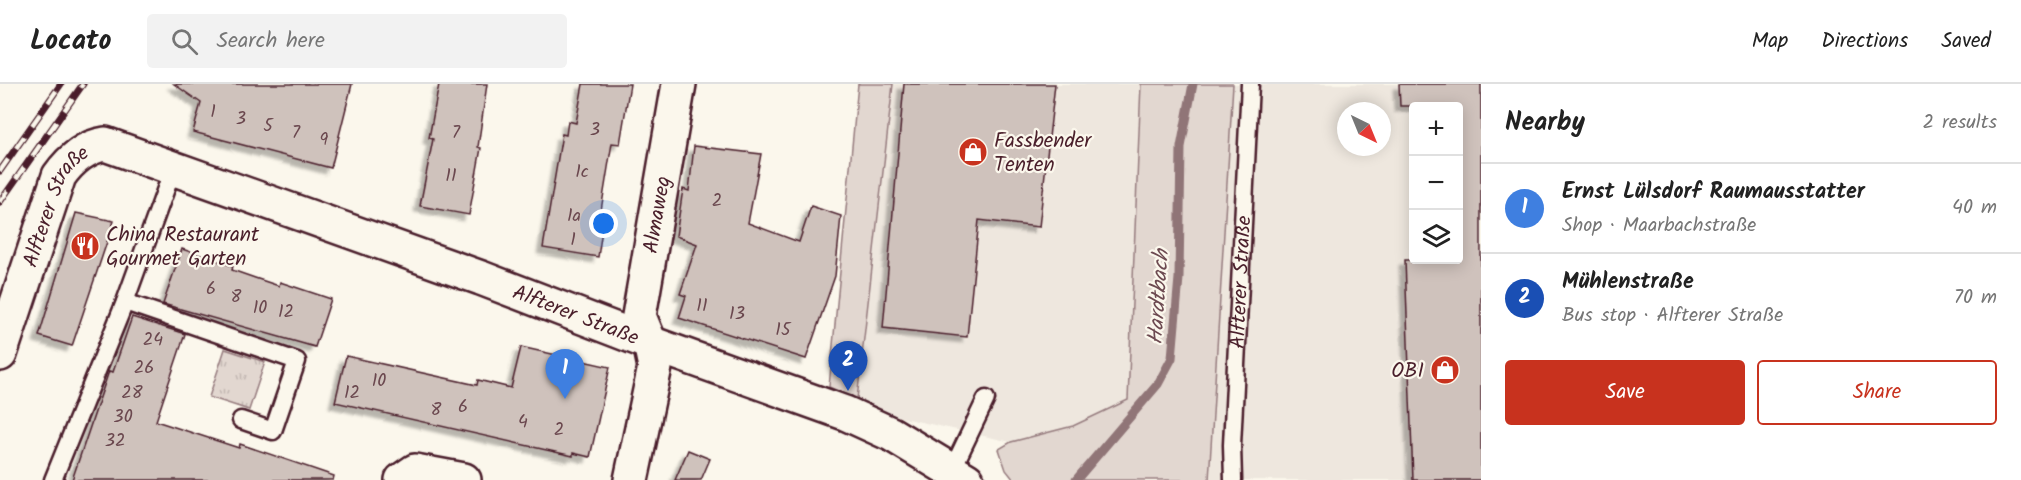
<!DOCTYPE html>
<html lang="en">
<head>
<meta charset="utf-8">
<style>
	:root { --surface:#fff; --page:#f2f2f2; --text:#222; --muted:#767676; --line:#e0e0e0; --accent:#c8321e }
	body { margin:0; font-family:Kalam,sans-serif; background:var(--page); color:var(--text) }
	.controls { position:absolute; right:18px; top:18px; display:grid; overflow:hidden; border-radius:6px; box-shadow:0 3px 15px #0003 }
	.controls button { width:54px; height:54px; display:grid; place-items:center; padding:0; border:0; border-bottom:2px solid var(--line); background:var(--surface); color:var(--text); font:30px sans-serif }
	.compass { position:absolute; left:1337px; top:18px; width:54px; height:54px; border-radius:50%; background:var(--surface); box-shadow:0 3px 15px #0003; rotate:137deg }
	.you { position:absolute; left:604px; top:140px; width:21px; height:21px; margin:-15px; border:4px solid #fff; border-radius:50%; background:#1a73e8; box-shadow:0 0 0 9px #1a73e833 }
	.badge { display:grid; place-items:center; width:39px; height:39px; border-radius:50%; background:var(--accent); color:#fff; font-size:20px; font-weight:700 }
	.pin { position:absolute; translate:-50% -50px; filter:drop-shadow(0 2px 3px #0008) }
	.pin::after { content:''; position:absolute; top:32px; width:21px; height:18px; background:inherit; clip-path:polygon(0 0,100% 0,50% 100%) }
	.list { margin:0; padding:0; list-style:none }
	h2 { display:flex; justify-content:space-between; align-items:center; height:78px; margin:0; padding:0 24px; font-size:26px }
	h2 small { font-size:20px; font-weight:400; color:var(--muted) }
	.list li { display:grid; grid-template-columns:39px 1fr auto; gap:18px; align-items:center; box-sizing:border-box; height:90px; padding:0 24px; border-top:2px solid var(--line) }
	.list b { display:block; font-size:22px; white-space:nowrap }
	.list p { margin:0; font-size:20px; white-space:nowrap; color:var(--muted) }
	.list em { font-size:20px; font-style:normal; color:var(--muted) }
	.actions { display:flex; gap:12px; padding:18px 24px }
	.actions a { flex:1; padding:14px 0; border:2px solid var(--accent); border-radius:6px; text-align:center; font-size:21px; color:var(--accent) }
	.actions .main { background:var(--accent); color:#fff }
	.icon { flex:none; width:33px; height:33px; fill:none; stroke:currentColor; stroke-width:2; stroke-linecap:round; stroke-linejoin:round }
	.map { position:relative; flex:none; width:1481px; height:396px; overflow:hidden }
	header { display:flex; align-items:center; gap:36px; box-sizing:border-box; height:84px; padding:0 30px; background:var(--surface); border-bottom:2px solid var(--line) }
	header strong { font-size:28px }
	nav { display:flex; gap:33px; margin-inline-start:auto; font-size:21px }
	.search { width:420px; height:54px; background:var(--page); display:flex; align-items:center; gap:15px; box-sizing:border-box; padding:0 21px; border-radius:6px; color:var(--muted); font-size:22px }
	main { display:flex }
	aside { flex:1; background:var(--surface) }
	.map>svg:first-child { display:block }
	.built { fill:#eee7de; fill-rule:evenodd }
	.grass { fill:#e2d7d0; stroke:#967b7e; stroke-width:1.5 }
	.park { fill:url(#park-tufts); stroke:#967b7e; stroke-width:1.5 }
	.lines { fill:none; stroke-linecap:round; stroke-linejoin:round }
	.stream { stroke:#907477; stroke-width:9 }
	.building { fill:#cfc2bc; stroke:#4a1f2b; stroke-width:1.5; filter:url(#shadow) }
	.lane-casing { stroke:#4a1f2b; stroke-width:21 }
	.street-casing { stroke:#4a1f2b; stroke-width:38 }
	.secondary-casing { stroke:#4a1f2b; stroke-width:38 }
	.lane { stroke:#fbf7ec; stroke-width:16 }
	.street { stroke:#fbf7ec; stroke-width:33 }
	.secondary { stroke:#fbf7ec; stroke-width:33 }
	.rail-casing { stroke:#4a1f2b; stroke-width:7 }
	.rail { stroke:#fbf7ec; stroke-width:4.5; stroke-dasharray:14; stroke-linecap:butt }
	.labels { text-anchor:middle; stroke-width:4.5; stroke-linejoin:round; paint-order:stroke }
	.number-label { font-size:18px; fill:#6b484f }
	.poi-label { font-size:21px; fill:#4a1f2b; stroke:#fbf7ec; text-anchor:start }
	.street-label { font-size:21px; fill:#4a1f2b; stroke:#fbf7ec }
	.water-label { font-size:22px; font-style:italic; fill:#6d4a51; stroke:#fbf7ec }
</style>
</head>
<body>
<header>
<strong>Locato</strong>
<div class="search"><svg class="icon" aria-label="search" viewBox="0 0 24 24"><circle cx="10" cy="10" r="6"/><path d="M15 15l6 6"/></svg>Search here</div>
<nav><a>Map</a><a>Directions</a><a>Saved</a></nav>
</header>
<main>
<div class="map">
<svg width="1481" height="396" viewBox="0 0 1481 396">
	<defs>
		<pattern id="park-tufts" width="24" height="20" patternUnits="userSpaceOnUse" patternTransform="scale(1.5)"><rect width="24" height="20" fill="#e2d7d0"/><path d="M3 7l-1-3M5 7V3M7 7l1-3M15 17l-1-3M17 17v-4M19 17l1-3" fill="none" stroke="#c3b8b3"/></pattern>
		<filter id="shadow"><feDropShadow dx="-5.5" dy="5.5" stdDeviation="1.5" flood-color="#0004"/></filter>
	</defs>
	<rect width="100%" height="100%" fill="#fbf7ec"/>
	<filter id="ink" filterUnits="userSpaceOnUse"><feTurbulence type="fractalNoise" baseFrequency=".0167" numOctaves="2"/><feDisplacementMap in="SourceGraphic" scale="12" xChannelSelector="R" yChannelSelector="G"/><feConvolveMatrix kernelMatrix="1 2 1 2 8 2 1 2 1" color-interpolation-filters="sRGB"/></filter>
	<g filter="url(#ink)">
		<g class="built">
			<path d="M 893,0 L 1141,0 L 1128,317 L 1073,342 L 1011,358 L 903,334 L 857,315 Z"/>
			<path d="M 1233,0 L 1481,0 L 1481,396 L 1209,396 ZM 1414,22 L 1458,22 L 1458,176 L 1414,176 ZM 1346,27 L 1382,27 L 1382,63 L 1346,63 Z"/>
		</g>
		<g class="grass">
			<path d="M 858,0 L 893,0 L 857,315 L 829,303 Z"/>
			<path d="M 1141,0 L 1233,0 L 1209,396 L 1014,396 L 1006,386 L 999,365 L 1011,358 L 1073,342 L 1128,316 Z"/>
		</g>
		<path class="park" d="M 225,265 L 265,278 L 249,326 L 209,313 Z"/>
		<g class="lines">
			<path class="stream" d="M 1076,396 L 1158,300 L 1172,274 L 1179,194 L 1181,63 L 1193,0"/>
		</g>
		<g class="building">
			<path d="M 174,0 L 352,0 L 331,84 L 193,48 L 201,19 Z"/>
			<path d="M 439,0 L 487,0 L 478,63 L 481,64 L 469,131 L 420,122 L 433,55 L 429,54 Z"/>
			<path d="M 583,0 L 630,0 L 620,60 L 612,59 L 598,145 L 602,146 L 598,173 L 543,164 L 562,50 L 566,51 L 568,37 L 576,39 Z"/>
			<path d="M 904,0 L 1055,0 L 1039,143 L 979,136 L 967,253 L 883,244 Z"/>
			<path d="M 1399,0 L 1481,0 L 1481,396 L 1413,396 L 1405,176 L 1458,176 L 1458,22 L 1400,22 Z"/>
			<path d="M 694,62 L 761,70 L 748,139 L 799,158 L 811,122 L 841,132 L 835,192 L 806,275 L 679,234 L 686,212 L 680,210 L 697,160 L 676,152 L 683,105 L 689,107 Z"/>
			<path d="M 76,129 L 114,137 L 72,262 L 39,252 Z"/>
			<path d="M 182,165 L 233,182 L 232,186 L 255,194 L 279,202 L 280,198 L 331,215 L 315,263 L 163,220 Z"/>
			<path d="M 132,233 L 185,250 L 156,337 L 239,364 L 240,360 L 334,392 L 333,396 L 72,396 L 109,287 L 113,288 Z"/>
			<path d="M 521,263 L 610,283 L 590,373 L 573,369 L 573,372 L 335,318 L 346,272 L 477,301 L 478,296 L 511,304 Z"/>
			<path d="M 688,366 L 710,375 L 701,396 L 675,396 Z"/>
		</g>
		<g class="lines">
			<g class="lane-casing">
				<g id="lane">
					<path d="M 125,218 L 297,277 L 273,347 L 241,336"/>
					<path d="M 952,386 L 986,315"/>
					<path d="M 53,396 L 125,218 L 173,85"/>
					<path id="s1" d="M 1233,396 L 1232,361 L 1250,0"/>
				</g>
			</g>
			<g class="street-casing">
				<g id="street">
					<path d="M 402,396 L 415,387 L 464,396"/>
					<path id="s2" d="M 631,396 L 655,283 L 650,259 L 639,232 L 679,0"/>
				</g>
			</g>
			<g class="secondary-casing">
				<g id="secondary">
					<path id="s3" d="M 0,270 L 59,92 C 71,75 85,63 105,60 L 481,194 L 650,259 L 845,329 L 891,350 L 967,396"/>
				</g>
			</g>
			<use href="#lane" class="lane"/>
			<use href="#street" class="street"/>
			<use href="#secondary" class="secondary"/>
			<g class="rail-casing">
				<g id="rail">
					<path d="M 0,87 L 61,0"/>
					<path d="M 0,118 L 83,0"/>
				</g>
			</g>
			<use href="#rail" class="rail"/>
		</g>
	</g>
	<defs>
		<g id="shop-disc" transform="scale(1.5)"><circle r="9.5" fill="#c8321e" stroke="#fbf7ec"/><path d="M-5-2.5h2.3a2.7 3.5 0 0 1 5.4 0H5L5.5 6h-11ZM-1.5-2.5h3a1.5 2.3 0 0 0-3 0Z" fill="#fff"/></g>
		<g id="restaurant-disc" transform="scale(1.5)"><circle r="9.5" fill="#c8321e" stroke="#fbf7ec"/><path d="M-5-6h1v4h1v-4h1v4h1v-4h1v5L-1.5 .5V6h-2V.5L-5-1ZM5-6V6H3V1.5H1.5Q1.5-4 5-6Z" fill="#fff"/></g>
	</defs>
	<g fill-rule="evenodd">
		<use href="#shop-disc" x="973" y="68"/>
		<use href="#restaurant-disc" x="85" y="162"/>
		<use href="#shop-disc" x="1445" y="286"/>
	</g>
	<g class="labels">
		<g class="number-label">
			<text x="213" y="33">1</text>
			<text x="241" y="40">3</text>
			<text x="268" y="47">5</text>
			<text x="595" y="51">3</text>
			<text x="296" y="54">7</text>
			<text x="456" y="54">7</text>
			<text x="324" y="61">9</text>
			<text x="582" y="93">1c</text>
			<text x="451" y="97">11</text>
			<text x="717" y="122">2</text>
			<text x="574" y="137">1a</text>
			<text x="573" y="161">1</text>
			<text x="211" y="210">6</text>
			<text x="236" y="218">8</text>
			<text x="702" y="227">11</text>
			<text x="260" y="229">10</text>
			<text x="286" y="233">12</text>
			<text x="737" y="235">13</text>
			<text x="783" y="251">15</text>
			<text x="153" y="261">24</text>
			<text x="144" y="289">26</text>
			<text x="379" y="302">10</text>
			<text x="132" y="314">28</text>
			<text x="352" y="314">12</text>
			<text x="463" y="328">6</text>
			<text x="436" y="331">8</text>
			<text x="123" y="338">30</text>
			<text x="523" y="343">4</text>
			<text x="559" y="351">2</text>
			<text x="115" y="362">32</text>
		</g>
		<g class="poi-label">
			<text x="994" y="63">Fassbender<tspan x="994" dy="24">Tenten</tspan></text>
			<text x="106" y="157">China Restaurant<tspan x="106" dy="24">Gourmet Garten</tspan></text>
			<text x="1424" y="293" text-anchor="end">OBI</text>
		</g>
		<g class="street-label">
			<text dy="7" stroke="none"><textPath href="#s3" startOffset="159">Alfterer Straße</textPath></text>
			<text dy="7" stroke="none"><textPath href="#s2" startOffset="272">Almaweg</textPath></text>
			<text dy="7" stroke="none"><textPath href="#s1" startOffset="198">Alfterer Straße</textPath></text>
			<text dy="7" stroke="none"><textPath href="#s3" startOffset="746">Alfterer Straße</textPath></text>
		</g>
		<g class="water-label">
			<text transform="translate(1157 213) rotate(-86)" y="8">Hardtbach</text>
		</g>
	</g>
</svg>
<div class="controls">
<button>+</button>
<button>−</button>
<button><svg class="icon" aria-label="layers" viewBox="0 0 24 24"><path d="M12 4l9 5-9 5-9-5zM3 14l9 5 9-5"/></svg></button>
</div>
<svg class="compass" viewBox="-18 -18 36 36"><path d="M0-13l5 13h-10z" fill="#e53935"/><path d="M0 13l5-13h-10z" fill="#767676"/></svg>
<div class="you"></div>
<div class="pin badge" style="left:565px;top:315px;background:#3f7fe0">1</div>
<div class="pin badge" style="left:848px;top:307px;background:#1a4fb4">2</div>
</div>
<aside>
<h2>Nearby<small>2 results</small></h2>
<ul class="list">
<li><span class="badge" style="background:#3f7fe0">1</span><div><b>Ernst Lülsdorf Raumausstatter</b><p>Shop · Maarbachstraße</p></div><em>40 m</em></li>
<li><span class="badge" style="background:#1a4fb4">2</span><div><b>Mühlenstraße</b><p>Bus stop · Alfterer Straße</p></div><em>70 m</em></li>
</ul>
<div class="actions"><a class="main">Save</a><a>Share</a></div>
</aside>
</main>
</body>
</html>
